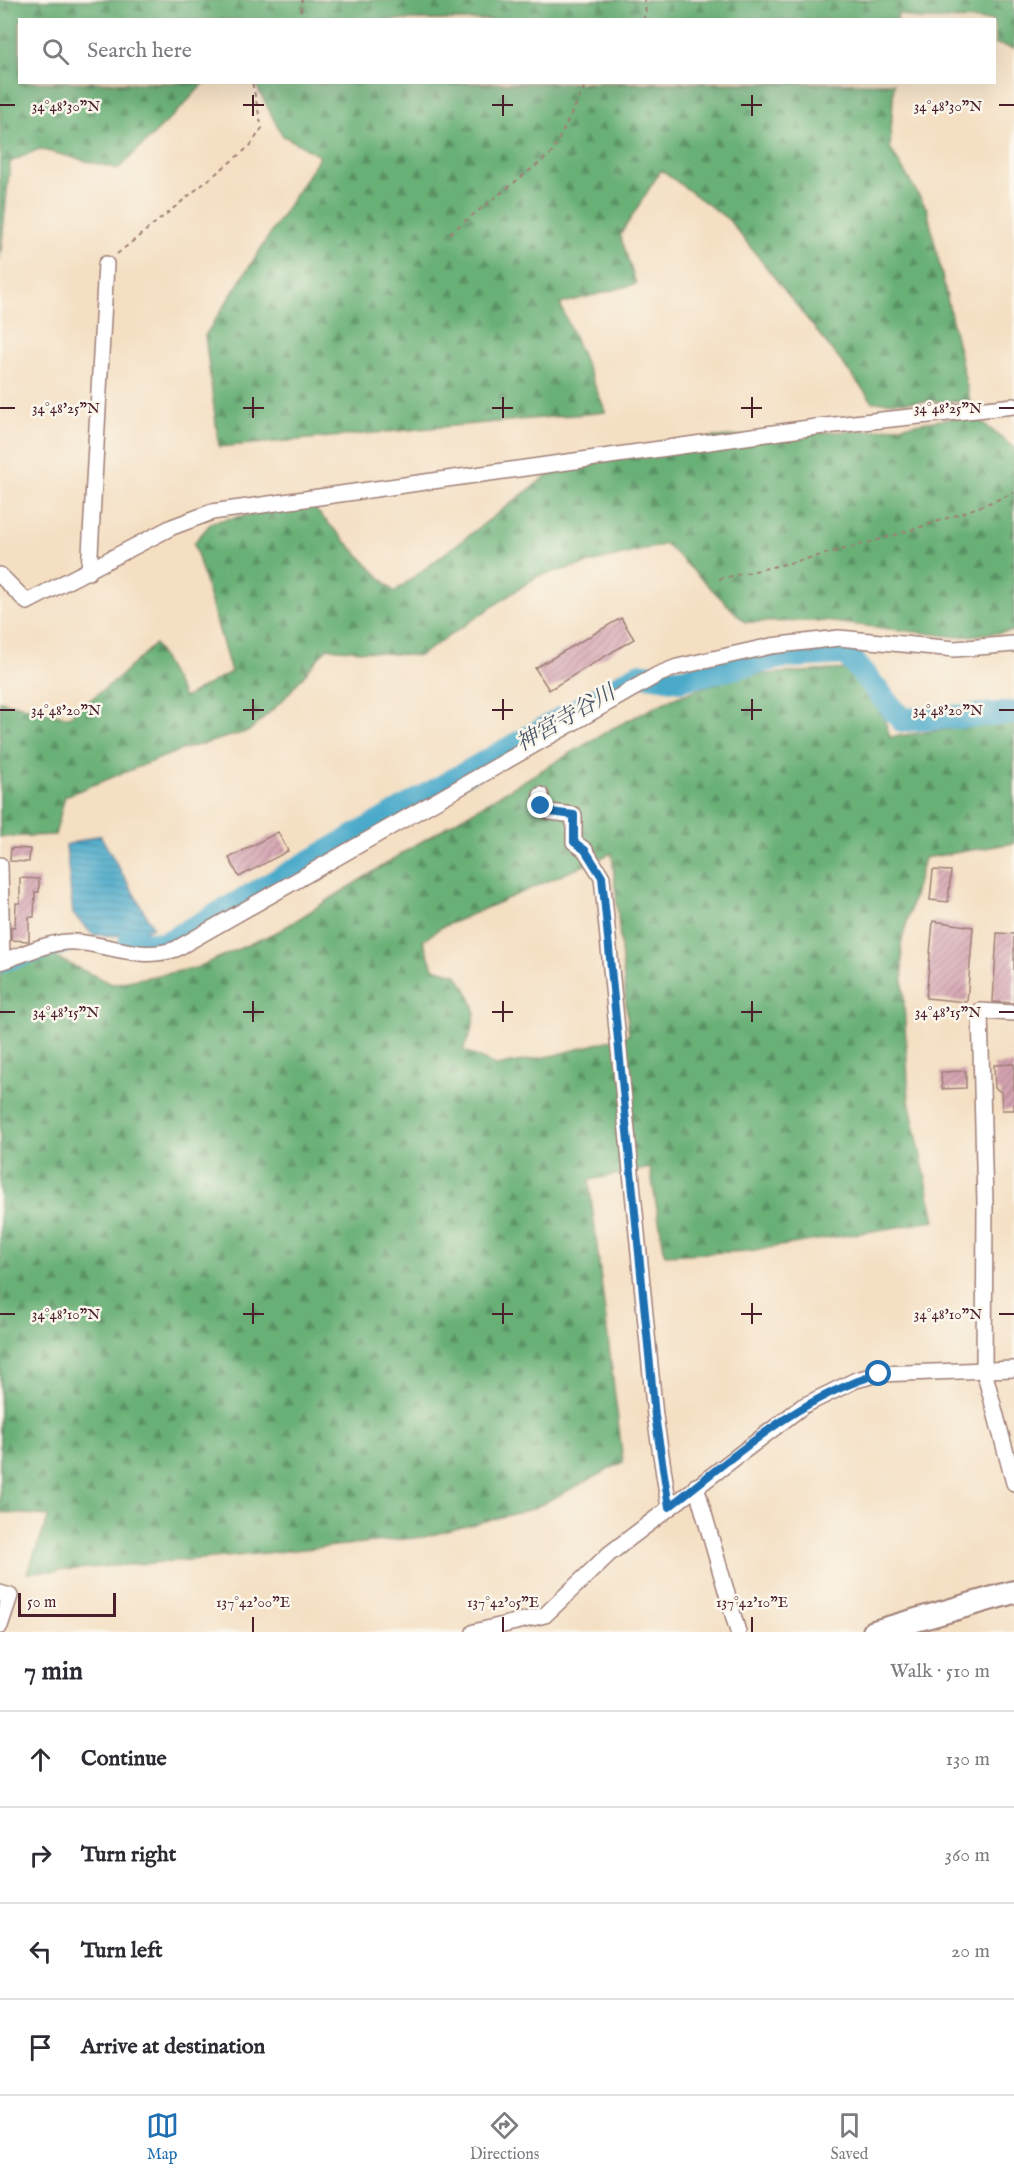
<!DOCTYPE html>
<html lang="en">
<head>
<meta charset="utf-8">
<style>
	:root { --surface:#fff; --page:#f7f7f7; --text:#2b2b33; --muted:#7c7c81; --line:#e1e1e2; --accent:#1f6fb2 }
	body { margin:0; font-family:"IM FELL English","Noto Serif JP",serif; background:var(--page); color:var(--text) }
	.scale { position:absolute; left:18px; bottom:15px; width:98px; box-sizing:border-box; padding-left:6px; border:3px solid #4a1f2b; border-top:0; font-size:16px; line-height:21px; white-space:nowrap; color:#4a1f2b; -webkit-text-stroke:4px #fbf7ec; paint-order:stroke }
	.stop { position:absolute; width:18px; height:18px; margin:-14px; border:4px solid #1f6fb2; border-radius:50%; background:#fff }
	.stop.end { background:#1f6fb2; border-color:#fff; box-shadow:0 2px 6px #0008 }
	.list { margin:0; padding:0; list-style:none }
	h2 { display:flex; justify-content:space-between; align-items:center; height:78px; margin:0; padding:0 24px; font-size:26px }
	h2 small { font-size:20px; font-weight:400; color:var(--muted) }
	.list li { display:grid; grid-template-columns:39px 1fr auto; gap:18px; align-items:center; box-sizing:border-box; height:96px; padding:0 24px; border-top:2px solid var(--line) }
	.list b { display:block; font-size:22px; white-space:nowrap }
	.list em { font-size:20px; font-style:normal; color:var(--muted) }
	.icon { flex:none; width:33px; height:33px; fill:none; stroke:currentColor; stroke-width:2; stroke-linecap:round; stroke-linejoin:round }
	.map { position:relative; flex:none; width:1014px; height:1632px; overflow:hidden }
	.search { position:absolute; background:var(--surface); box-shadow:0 6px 24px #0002; left:18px; right:18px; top:18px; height:66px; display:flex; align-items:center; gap:15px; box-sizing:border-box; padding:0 21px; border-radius:0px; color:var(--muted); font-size:22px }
	.sheet { height:462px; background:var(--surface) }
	nav { display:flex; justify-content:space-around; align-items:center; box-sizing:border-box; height:84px; border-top:2px solid var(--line); background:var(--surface); font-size:16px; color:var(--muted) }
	nav a { display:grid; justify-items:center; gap:3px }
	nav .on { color:var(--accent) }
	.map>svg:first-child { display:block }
	.forest { fill:url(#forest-firs); stroke:#5a6851; stroke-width:1.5; fill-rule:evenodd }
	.water { fill:url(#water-rules); stroke:#4a647a; stroke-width:1.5 }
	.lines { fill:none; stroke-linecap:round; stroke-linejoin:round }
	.stream { stroke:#4baaca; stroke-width:4 }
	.river { stroke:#4baaca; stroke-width:24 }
	.building { fill:url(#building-hatch) }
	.street-casing { stroke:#9f7f77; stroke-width:18 }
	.secondary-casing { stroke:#9f7f77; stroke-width:26 }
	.path { stroke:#9f7f77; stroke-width:2; stroke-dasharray:4.5 4.5; stroke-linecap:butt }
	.street { stroke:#fff; stroke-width:15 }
	.secondary { stroke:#fff; stroke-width:22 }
	.route { stroke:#1f6fb2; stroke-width:8 }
	.ticks { fill:none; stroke:#4a1f2b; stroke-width:2 }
	.labels { text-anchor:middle; stroke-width:5; stroke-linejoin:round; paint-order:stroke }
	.water-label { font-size:22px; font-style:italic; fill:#4a576b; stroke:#fbf7ec }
	.ticks-label { font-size:15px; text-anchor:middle; fill:#4a1f2b; stroke:#fbf7ec; stroke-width:5; stroke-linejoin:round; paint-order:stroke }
</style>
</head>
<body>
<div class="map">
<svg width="1014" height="1632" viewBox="0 0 1014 1632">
	<defs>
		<pattern id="forest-firs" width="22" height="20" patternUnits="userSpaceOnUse" patternTransform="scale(1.5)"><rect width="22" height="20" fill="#69b077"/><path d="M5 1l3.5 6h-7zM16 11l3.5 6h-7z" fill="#588f62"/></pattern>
		<pattern id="water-rules" width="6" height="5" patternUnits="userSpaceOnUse" patternTransform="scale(1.5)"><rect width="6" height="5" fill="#4baaca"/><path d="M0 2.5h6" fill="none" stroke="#408aa4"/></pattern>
		<pattern id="building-hatch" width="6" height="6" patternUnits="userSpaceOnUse" patternTransform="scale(1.5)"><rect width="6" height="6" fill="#d4a3b1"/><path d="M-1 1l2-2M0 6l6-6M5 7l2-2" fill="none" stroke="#ae8490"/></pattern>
	</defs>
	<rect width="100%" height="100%" fill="#fbf7ec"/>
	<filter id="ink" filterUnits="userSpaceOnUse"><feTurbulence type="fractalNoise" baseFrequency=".0167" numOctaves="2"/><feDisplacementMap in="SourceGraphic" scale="12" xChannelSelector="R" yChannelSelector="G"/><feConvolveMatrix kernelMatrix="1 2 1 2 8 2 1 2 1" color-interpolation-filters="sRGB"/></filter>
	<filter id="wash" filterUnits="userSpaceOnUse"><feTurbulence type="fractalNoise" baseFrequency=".008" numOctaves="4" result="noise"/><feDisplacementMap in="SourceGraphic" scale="24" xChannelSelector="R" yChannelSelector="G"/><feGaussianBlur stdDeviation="1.35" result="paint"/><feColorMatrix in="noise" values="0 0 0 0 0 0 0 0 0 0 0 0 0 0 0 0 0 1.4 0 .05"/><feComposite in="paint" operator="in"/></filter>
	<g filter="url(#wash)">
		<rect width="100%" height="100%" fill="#f4dfc3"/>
		<g class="forest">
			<path d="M 0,0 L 1014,0 L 1014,48 L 995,44 L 994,20 L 918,19 L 898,13 L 897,20 L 20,20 L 20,82 L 204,83 L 179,110 L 118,169 L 39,149 L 10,162 L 0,260 Z"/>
			<path d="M 255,83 L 894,83 L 890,148 L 927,209 L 970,401 L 873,402 L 729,220 L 661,170 L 620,235 L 636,284 L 560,304 L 606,412 L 219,447 L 205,336 L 320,156 L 282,135 Z"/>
			<path d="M 973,415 L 1014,448 L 1014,631 L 958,637 L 824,621 L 745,622 L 666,544 L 538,576 L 419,656 L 327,648 L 283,700 L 249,731 L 181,750 L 65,796 L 55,835 L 0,837 L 0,701 L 68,717 L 118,678 L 155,644 L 184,698 L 231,672 L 194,543 L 212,522 L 309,503 L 394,592 L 555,470 L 714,437 L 875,430 Z"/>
			<path d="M 868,668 L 890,737 L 949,729 L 1014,713 L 1014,843 L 924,858 L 901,944 L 909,1101 L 935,1221 L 749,1251 L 665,1255 L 650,1168 L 589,1180 L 623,1462 L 532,1509 L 424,1537 L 225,1557 L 27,1573 L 49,1516 L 0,1512 L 0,967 L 48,954 L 112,984 L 196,968 L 281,930 L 414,846 L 613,728 L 667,701 L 733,676 ZM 612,853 L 629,1035 L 556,1055 L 496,1066 L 463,1050 C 480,1014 479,1007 456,974 L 433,968 L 423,941 L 440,928 Z"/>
		</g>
		<path class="water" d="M 100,835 L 153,927 L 134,936 L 93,935 L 73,914 L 66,845 Z"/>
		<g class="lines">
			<path class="stream" d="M 0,971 L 72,950"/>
			<path class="river" d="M 130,942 L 162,944 L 174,939 L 640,674 L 679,680 L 781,657 L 846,653 L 902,720 L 1014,713"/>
		</g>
		<g id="blocks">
			<g class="building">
				<path d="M 621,618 L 634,639 L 549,690 L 535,668 Z"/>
				<path d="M 278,832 L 288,851 L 239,877 L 229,858 Z"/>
				<path d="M 11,848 L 30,849 L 29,862 L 10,861 Z"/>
				<path d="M 933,870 L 951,871 L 948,902 L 930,900 Z"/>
				<path d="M 20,878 L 39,879 L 39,892 L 35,892 L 34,917 L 29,917 L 29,941 L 11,940 L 11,927 L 15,927 L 16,903 L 20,903 Z"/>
				<path d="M 933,921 L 973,927 L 967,1002 L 926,998 Z"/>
				<path d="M 997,933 L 1014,934 L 1014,1003 L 993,1002 Z"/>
				<path d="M 1014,1064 L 1014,1110 L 1002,1110 L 1001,1092 L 995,1088 L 994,1065 Z"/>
				<path d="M 966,1071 L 966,1088 L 942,1089 L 941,1072 Z"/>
			</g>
		</g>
	</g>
	<g filter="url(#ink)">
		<use href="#blocks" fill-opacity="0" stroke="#9f7f77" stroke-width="1.5"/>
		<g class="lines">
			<g class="street-casing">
				<g id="street">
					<path d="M 89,572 L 106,264"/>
					<path d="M 0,575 L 27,602 L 172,527 L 212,512 L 816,427 L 1014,406"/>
					<path d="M 541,795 L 541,806 L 550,812 L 574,815 L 574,842 L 585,850 L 602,877 L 655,1416 L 669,1507"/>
					<path d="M 0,865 L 2,961"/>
					<path d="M 0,962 C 23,955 51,940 76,942 C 111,945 141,961 176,949 L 657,675 L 677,667 L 771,646 L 839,638 L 955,649 L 1014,644"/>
					<path d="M 1014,1013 L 980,1011 L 985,1204 L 984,1371 L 1014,1483"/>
					<path d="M 696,1486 L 738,1632"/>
					<path d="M 0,1593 L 10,1596 L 0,1626"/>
					<path d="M 474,1632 L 545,1615 L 609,1554 L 803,1406 L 856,1380 L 879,1374 L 1014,1369"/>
				</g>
			</g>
			<g class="secondary-casing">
				<path id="secondary" d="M 874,1632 L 1014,1592"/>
			</g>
			<g class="path">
				<path d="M 300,20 L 302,0"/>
				<path d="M 643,20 L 646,12 L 644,0"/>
				<path d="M 450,233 L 552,153 L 587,82"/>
				<path d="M 117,254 L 250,146 L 262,128 L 252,82"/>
				<path d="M 719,579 C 819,557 920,532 1014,493"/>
			</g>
			<use href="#street" class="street"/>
			<use href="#secondary" class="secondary"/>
		</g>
	</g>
	<g class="lines" filter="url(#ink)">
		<path class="route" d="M 541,806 L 550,812 L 574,815 L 574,842 L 585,850 L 602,877 L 655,1416 L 669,1507 C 734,1457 798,1397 879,1374"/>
	</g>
	<path class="ticks" d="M 253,95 L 253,116M 503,95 L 503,116M 752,95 L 752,116M 0,105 L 15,105M 243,105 L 264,105M 492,105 L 513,105M 741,105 L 762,105M 999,105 L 1014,105M 253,397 L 253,418M 503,397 L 503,418M 752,397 L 752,418M 0,408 L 15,408M 243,408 L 264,408M 492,408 L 513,408M 741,408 L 762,408M 999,408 L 1014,408M 253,699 L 253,720M 503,699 L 503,720M 752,699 L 752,720M 0,710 L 15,710M 243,710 L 264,710M 492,710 L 513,710M 741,710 L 762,710M 999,710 L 1014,710M 253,1001 L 253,1022M 503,1001 L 503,1022M 752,1001 L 752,1022M 0,1012 L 15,1012M 243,1012 L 264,1012M 492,1012 L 513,1012M 741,1012 L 762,1012M 999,1012 L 1014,1012M 253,1303 L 253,1324M 503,1303 L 503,1324M 752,1303 L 752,1324M 0,1314 L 15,1314M 243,1314 L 264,1314M 492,1314 L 513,1314M 741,1314 L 762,1314M 999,1314 L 1014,1314M 253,1617 L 253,1632M 503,1617 L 503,1632M 752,1617 L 752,1632"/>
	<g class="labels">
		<g class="water-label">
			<text transform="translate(565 717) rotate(-30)" y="8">神宮寺谷川</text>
		</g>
	</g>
	<g class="ticks-label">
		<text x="66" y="111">34°48'30"N</text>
		<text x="948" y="111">34°48'30"N</text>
		<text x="66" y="413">34°48'25"N</text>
		<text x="948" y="413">34°48'25"N</text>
		<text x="66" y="715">34°48'20"N</text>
		<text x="948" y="715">34°48'20"N</text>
		<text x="66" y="1017">34°48'15"N</text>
		<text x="948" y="1017">34°48'15"N</text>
		<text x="66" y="1319">34°48'10"N</text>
		<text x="948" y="1319">34°48'10"N</text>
		<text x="253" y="1607">137°42'00"E</text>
		<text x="503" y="1607">137°42'05"E</text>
		<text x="752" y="1607">137°42'10"E</text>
	</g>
</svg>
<div class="scale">50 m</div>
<div class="stop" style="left:879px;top:1374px"></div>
<div class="stop end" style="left:541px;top:806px"></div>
<div class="search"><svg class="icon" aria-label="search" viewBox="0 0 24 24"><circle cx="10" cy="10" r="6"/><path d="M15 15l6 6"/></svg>Search here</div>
</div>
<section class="sheet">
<h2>7 min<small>Walk · 510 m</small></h2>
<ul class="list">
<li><svg class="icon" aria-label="ahead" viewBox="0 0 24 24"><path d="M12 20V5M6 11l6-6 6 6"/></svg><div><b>Continue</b></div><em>130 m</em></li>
<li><svg class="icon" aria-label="right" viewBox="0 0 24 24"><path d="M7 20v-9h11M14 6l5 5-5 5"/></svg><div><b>Turn right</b></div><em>360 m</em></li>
<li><svg class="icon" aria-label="left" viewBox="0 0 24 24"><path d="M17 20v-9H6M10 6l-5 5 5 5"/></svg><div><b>Turn left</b></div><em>20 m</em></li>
<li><svg class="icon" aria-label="arrive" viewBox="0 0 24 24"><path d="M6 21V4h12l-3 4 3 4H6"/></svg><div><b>Arrive at destination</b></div></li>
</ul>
</section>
<nav>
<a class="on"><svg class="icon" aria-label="map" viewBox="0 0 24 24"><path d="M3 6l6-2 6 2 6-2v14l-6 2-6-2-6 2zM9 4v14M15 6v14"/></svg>Map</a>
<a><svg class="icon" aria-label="directions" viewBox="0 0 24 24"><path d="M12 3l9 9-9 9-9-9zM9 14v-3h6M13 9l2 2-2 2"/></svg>Directions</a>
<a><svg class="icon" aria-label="saved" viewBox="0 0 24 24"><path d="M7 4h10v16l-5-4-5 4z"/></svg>Saved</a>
</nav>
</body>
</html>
